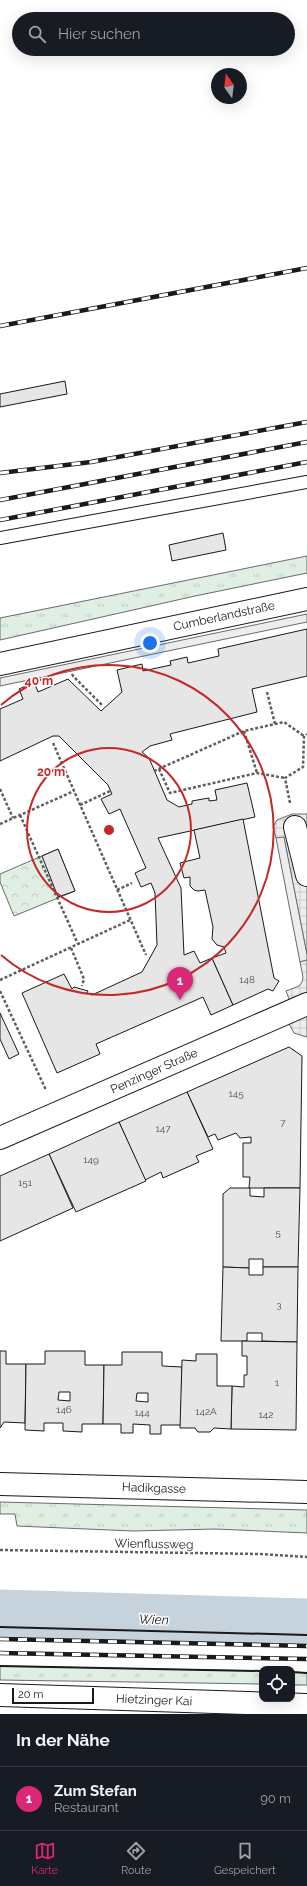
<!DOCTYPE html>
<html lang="de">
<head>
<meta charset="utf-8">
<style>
	:root { --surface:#171b24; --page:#20242c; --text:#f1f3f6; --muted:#9ea1a6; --line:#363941; --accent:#db2777 }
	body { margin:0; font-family:Raleway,sans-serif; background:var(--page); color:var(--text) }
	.controls { position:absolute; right:12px; bottom:12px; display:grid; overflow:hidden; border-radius:8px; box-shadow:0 4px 16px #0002 }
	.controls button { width:36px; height:36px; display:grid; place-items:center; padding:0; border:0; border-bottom:1px solid var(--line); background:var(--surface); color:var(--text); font:20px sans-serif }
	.compass { position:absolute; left:211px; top:68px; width:36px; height:36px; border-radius:50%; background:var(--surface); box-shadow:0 4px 16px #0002; rotate:346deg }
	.scale { position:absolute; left:12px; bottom:10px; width:82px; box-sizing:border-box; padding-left:4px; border:2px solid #1a1a1a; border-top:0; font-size:11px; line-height:14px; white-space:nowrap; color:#1a1a1a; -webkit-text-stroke:3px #fff; paint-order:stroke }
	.you { position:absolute; left:150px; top:643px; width:14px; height:14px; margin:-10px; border:3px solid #fff; border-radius:50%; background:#1a73e8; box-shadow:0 0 0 6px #1a73e833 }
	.badge { display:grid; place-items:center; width:26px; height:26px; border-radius:50%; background:var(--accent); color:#fff; font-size:13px; font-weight:700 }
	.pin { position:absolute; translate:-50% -33px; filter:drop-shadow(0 1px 2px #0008) }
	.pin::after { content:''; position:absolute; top:21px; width:14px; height:12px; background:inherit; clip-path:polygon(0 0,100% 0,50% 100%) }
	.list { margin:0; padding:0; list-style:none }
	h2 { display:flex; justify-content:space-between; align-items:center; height:52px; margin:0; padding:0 16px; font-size:17px }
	h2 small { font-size:13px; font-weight:400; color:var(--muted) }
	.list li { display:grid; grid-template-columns:26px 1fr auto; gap:12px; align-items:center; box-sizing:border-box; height:64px; padding:0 16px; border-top:1px solid var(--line) }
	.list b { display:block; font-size:15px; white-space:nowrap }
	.list p { margin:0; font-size:13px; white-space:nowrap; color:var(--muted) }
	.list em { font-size:13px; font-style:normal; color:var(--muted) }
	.icon { flex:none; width:22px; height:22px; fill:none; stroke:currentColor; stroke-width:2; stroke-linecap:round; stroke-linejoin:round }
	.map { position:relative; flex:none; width:307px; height:1714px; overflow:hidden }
	.search { position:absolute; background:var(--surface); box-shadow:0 4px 16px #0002; left:12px; right:12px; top:12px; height:44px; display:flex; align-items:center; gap:10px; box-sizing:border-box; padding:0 14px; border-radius:22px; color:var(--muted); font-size:15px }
	.sheet { height:116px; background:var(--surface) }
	nav { display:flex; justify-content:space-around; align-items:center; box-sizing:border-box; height:56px; border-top:1px solid var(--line); background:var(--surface); font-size:11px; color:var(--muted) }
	nav a { display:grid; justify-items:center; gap:2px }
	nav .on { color:var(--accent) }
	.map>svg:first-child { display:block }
	.grass { fill:url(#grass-tufts); stroke:#6a6a6a }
	.park { fill:url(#park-crowns); stroke:#6a6a6a }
	.parking { fill:#ededed; stroke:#6a6a6a }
	.plaza { fill:url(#plaza-grid); stroke:#6a6a6a }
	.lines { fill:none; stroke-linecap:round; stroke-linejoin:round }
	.river { stroke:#c6d2dc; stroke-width:49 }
	.building { fill:#e6e6e6; stroke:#1a1a1a; fill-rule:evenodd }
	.service-casing { stroke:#1a1a1a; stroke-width:14 }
	.minor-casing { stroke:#1a1a1a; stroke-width:24 }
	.tertiary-casing { stroke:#1a1a1a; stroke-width:24 }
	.primary-casing { stroke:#1a1a1a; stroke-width:24 }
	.path { stroke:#5f5f5f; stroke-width:2.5; stroke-dasharray:3 2; stroke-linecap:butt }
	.service { stroke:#fff; stroke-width:12 }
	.minor { stroke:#fff; stroke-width:22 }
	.tertiary { stroke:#fff; stroke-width:22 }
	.primary { stroke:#fff; stroke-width:22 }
	.rail-casing { stroke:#1a1a1a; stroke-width:4.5 }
	.rail { stroke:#fff; stroke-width:3; stroke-dasharray:9; stroke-linecap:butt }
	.wall { stroke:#1a1a1a; stroke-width:2 }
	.ring { fill:none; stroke:#c62828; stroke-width:2 }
	.labels { text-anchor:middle; stroke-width:3; stroke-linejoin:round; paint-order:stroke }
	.number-label { font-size:10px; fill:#4d4d4d }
	.street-label { font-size:12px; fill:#1a1a1a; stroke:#fff }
	.water-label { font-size:13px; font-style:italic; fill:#1a1a1a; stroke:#fff }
	.centre { fill:#c62828; stroke:#fff; stroke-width:2 }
	.ring-label { font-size:12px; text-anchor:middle; font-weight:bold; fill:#c62828; stroke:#fff; stroke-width:3; stroke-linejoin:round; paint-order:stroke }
</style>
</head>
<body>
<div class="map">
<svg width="307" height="1714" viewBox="0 0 307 1714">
	<defs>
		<pattern id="grass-tufts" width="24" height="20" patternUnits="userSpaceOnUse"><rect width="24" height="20" fill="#e0efe3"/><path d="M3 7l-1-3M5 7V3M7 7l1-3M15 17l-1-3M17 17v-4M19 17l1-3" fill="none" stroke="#c0ccc2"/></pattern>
		<pattern id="park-crowns" width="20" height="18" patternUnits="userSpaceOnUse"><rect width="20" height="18" fill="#e0efe3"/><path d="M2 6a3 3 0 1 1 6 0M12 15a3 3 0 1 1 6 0" fill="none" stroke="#c0ccc2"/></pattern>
		<pattern id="plaza-grid" width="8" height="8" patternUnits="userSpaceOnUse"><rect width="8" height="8" fill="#ededed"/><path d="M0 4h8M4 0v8" fill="none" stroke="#cbcbcb"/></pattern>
	</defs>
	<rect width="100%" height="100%" fill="#fff"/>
	<g class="grass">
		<path d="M 307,556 L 307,573 L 195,596 L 0,640 L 0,618 Z"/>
		<path d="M 0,1502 L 307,1510 L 307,1533 L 215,1529 L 133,1531 L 17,1526 L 15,1514 L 0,1514 Z"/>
		<path d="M 0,1666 L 262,1671 L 262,1684 L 0,1680 Z"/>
		<path d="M 292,1672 L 307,1673 L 307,1685 L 292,1685 Z"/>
	</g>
	<path class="park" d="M 58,849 L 75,891 L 14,916 L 0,882 L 0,874 Z"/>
	<g class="parking">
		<path d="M 307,614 L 307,622 L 0,686 L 0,678 Z"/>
		<path d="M 284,836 L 307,954 L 307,960 L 300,962 L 276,838 Z"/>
	</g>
	<g class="plaza">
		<path d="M 292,814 L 307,814 L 307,954 L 284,837 L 276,838 L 273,827 L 277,820 Z"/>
		<path d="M 307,960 L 307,1037 L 294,1033 L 289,1024 L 289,999 L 286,991 L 299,986 L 302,982 L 303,977 L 300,962 Z"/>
	</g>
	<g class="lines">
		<path class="river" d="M 0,1614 L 307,1623"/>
	</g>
	<g class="building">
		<path d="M 65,381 L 67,394 L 0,407 L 0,394 Z"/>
		<path d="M 223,533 L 226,550 L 172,561 L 169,545 Z"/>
		<path d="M 307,629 L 307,676 L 252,689 L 257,712 L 170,734 L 172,740 L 150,746 L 142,752 L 149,758 L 167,800 L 179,807 L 192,804 L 192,801 L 203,799 L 209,798 L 209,801 L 217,800 L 215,790 L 247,783 L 255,817 L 158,838 L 181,888 L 184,955 L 194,951 L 200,963 L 212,958 L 233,1005 L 211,1015 L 203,997 L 96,1044 L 100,1054 L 57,1073 L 22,993 L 64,974 L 72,989 L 74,987 L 88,991 L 87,993 L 92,995 L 142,972 L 157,945 L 155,893 L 151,883 L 141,887 L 135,873 L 146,868 L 120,809 L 109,814 L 101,799 L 112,794 L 108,785 L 59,736 L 53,736 L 0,761 L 0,709 L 23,699 L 19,689 L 34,682 L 38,692 L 68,679 L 101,711 L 122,692 L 117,670 L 142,664 L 143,671 L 171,665 L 170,661 L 187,657 L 188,663 L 219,656 L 218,649 Z"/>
		<path d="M 243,819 L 274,978 L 279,981 L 273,991 L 268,989 L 233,1005 L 212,958 L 226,953 L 224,947 L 217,945 L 212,939 L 213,927 L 205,890 L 198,891 L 194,890 L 190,886 L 190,877 L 184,878 L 180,863 L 200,858 L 194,830 Z"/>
		<path d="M 58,849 L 75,891 L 58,897 L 42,856 Z"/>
		<path d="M 0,1013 L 19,1054 L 9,1059 L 0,1039 Z"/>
		<path d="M 289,1047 L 302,1056 L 300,1188 L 249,1188 L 250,1177 L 243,1177 L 243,1143 L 251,1143 L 251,1137 L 240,1138 L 236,1133 L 218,1140 L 215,1134 L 208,1137 L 187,1092 Z"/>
		<path d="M 187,1092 L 213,1149 L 196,1156 L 199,1162 L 163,1178 L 161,1172 L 145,1180 L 119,1122 Z"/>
		<path d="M 119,1122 L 146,1181 L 76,1212 L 49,1154 Z"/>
		<path d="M 49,1154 L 73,1208 L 0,1241 L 0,1176 Z"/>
		<path d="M 230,1188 L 250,1188 L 250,1196 L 264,1197 L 264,1188 L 300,1188 L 298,1267 L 263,1267 L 263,1259 L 249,1259 L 249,1268 L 223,1267 L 223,1194 Z"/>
		<path d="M 223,1267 L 249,1268 L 249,1275 L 263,1275 L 263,1267 L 298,1267 L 297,1342 L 262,1341 L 262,1333 L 247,1333 L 247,1341 L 221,1341 Z"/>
		<path d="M 242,1341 L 297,1342 L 296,1430 L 231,1429 L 232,1386 L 244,1387 L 244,1375 L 247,1375 L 247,1356 L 242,1356 Z"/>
		<path d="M 0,1351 L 6,1351 L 6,1364 L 26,1364 L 25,1423 L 4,1422 L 0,1428 Z"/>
		<path d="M 45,1351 L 85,1351 L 85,1365 L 104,1365 L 103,1424 L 82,1424 L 82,1432 L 63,1431 L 63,1423 L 44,1423 L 44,1431 L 25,1430 L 26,1364 L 45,1364 ZM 59,1392 L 70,1392 L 70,1401 L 58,1400 Z"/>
		<path d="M 122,1352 L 162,1352 L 162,1366 L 182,1367 L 181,1425 L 161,1425 L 161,1434 L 150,1434 L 150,1425 L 133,1424 L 133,1433 L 121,1433 L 121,1424 L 103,1424 L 104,1365 L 122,1365 ZM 137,1393 L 148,1393 L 148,1402 L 136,1401 Z"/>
		<path d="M 196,1354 L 217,1354 L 217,1386 L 232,1386 L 231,1429 L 214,1428 L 210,1432 L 198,1432 L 195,1428 L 180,1428 L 182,1360 L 196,1361 Z"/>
	</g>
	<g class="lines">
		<g class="service-casing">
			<path id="service" d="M 0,538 L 307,482"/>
		</g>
		<g class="minor-casing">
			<g id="minor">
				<path d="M 0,664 L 307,599"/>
				<path d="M 295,827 L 307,875"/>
			</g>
		</g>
		<g class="tertiary-casing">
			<path id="tertiary" d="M 0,1138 L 307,1004"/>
		</g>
		<g class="primary-casing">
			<g id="primary">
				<path d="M 0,1484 L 307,1492"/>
				<path d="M 0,1695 L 307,1705"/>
			</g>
		</g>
		<g class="path">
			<path d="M 72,674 L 73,676 L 102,705"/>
			<path d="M 267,692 L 275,724"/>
			<path d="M 244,731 L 257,773"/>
			<path d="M 53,743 L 146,955"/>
			<path d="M 159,769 L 170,793 L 257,773 L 285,778"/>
			<path d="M 154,771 L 244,731 L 284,722 L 304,736"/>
			<path d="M 0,789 L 13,818"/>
			<path d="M 290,803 L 285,778 L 303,767 L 304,736 L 307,734"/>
			<path d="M 80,805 L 110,791"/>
			<path d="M 20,815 L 78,944"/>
			<path d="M 0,824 L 74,791"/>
			<path d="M 117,890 L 132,883"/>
			<path d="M 71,948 L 84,979 L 82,986"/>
			<path d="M 0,980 L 130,920"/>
			<path d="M 0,991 L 46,1090"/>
			<path d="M 0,1550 L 259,1554 L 307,1557"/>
		</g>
		<use href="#service" class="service"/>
		<use href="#minor" class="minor"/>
		<use href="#tertiary" class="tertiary"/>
		<use href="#primary" class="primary"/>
		<g class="rail-casing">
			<g id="rail">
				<path d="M 0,326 L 307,268"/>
				<path d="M 0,473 L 91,462 L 307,422"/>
				<path d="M 0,500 L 307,442"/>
				<path d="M 0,520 L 307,462"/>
				<path d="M 0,1639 L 307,1646"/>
				<path d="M 0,1653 L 307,1659"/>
			</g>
		</g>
		<use href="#rail" class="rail"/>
		<g class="wall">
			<path d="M 0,1627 L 307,1635"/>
			<path d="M 0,1666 L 262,1671"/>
			<path d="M 292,1672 L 307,1673"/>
		</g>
	</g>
	<g class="ring">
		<circle cx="109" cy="830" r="82"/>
		<path d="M1 705A165 165 0 1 1 1 955"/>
	</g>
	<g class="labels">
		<g class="number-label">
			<text x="247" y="983">148</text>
			<text x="236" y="1097">145</text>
			<text x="283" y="1126">7</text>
			<text x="163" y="1132">147</text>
			<text x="91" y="1163">149</text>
			<text x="25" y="1186">151</text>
			<text x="278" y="1236">5</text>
			<text x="279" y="1308">3</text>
			<text x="277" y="1386">1</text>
			<text x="64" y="1413">146</text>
			<text x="206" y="1415">142A</text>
			<text x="142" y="1416">144</text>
			<text x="266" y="1418">142</text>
		</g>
		<g class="street-label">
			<text transform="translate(224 616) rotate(-12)" y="4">Cumberlandstraße</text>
			<text transform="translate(154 1071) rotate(-24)" y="4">Penzinger Straße</text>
			<text transform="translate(154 1488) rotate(2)" y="4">Hadikgasse</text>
			<text transform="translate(154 1544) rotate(1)" y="4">Wienflussweg</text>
			<text transform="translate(154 1700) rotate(2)" y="4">Hietzinger Kai</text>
		</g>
		<g class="water-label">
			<text transform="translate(154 1619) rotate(2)" y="5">Wien</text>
		</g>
	</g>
	<circle cx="109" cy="830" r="6" class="centre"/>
	<g class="ring-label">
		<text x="39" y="685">40 m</text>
		<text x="51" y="776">20 m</text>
	</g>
</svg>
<div class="controls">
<button><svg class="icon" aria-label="locate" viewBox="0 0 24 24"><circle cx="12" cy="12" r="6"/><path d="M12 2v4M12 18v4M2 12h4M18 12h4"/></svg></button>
</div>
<svg class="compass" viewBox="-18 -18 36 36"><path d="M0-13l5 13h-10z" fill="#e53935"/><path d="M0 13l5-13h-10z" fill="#9ea1a6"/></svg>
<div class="scale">20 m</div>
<div class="you"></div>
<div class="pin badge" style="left:180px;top:1000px">1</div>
<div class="search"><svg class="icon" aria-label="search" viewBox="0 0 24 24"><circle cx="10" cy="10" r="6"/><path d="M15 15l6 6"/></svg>Hier suchen</div>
</div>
<section class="sheet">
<h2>In der Nähe<small></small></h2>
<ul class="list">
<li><span class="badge">1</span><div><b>Zum Stefan</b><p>Restaurant</p></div><em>90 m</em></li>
</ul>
</section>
<nav>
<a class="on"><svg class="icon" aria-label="map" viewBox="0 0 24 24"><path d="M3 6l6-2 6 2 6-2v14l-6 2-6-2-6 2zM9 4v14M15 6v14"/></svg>Karte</a>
<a><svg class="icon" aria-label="directions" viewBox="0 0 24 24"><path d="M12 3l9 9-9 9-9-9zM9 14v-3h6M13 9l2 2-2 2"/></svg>Route</a>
<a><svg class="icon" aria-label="saved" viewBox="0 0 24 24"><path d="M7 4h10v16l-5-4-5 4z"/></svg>Gespeichert</a>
</nav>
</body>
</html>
